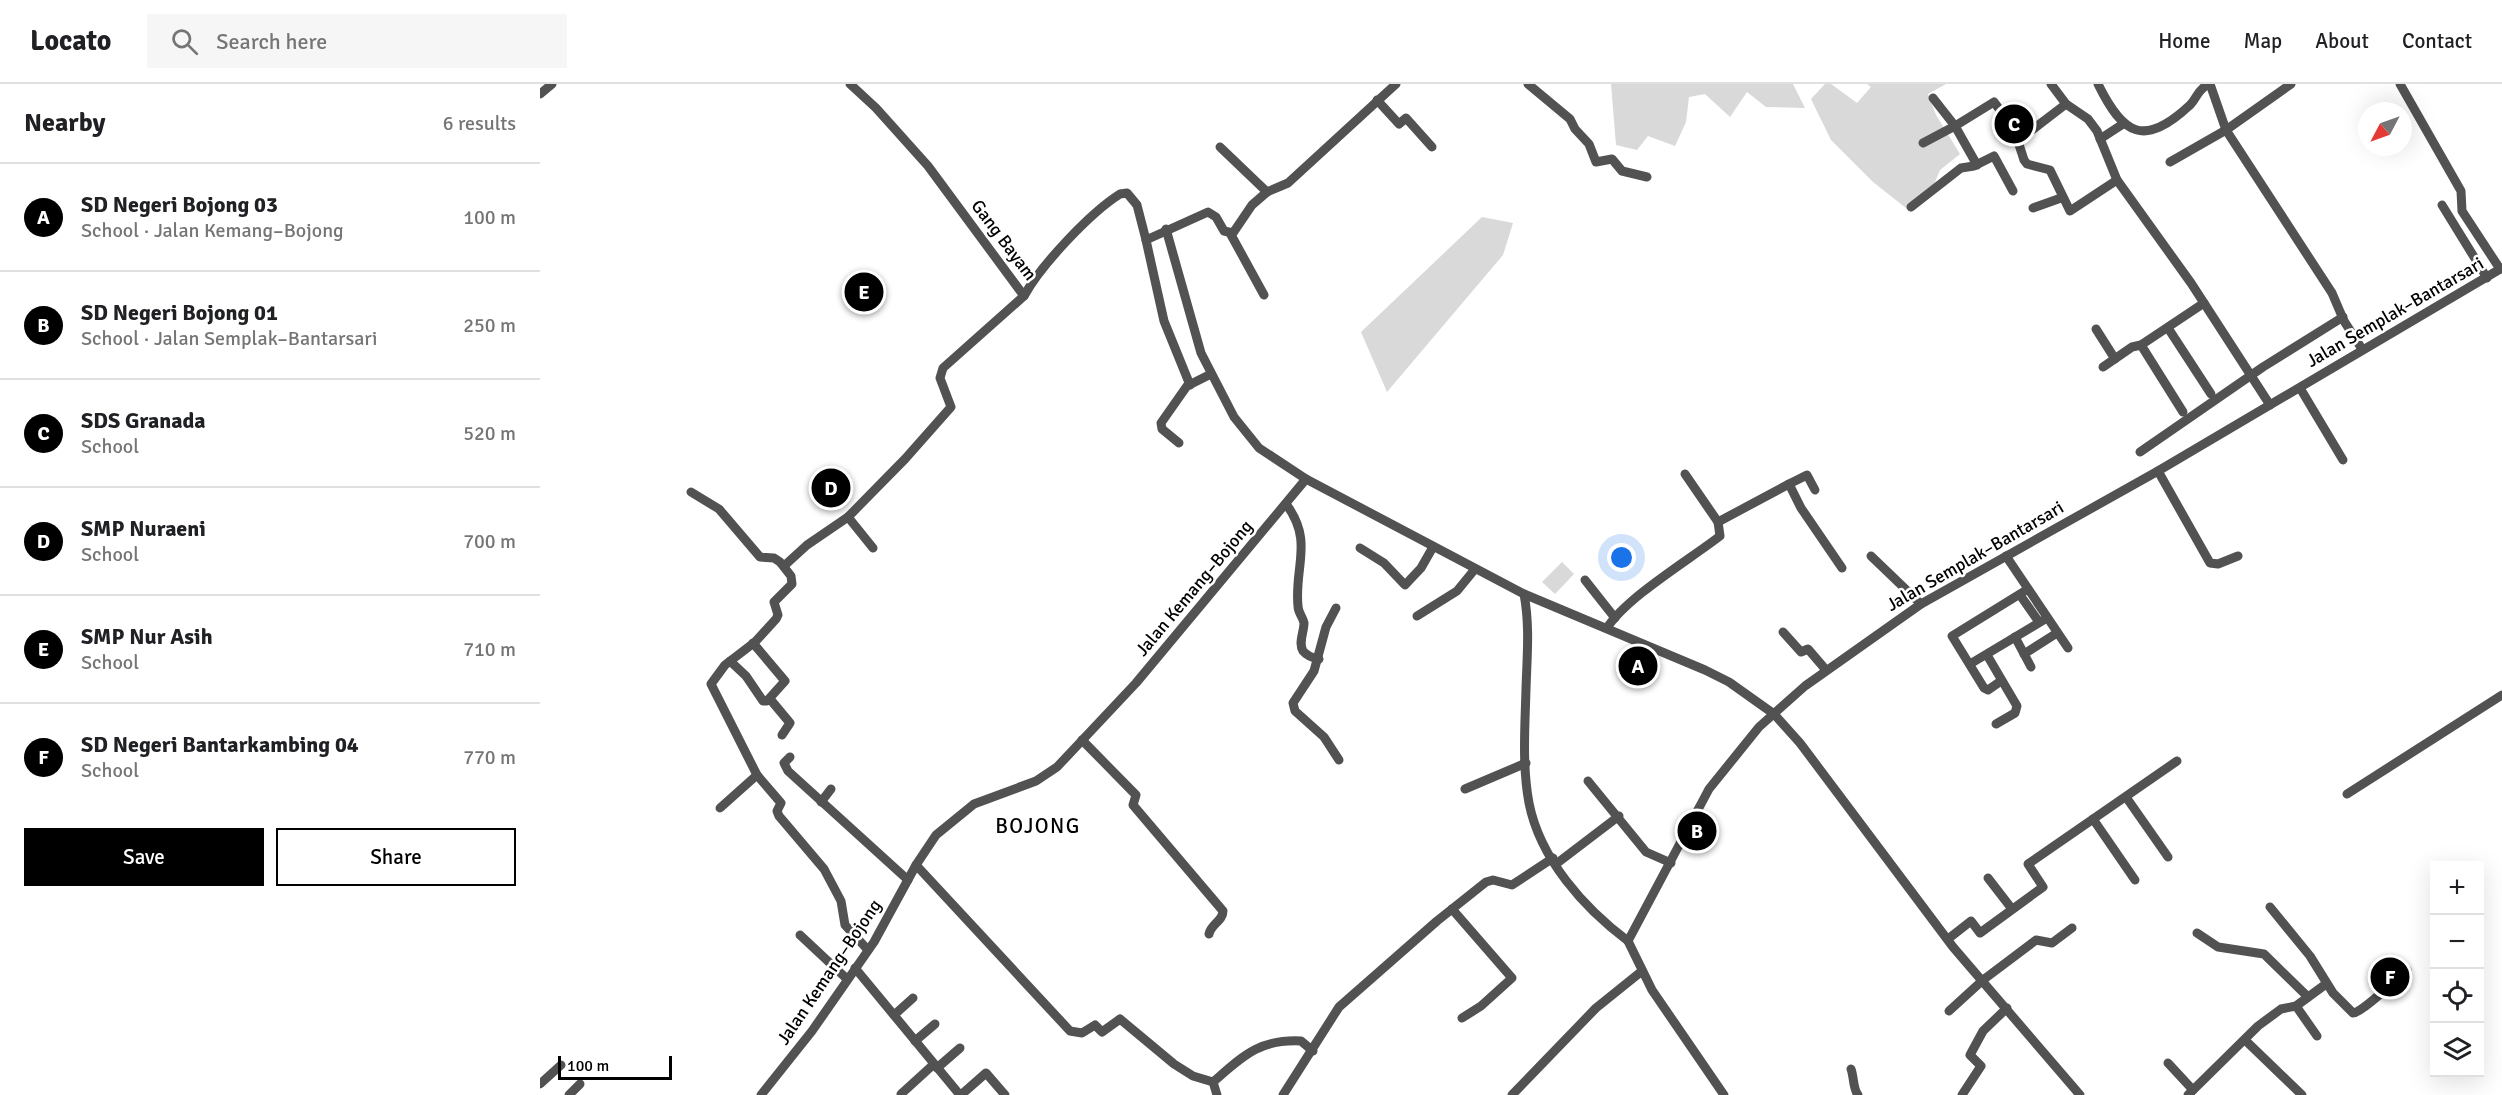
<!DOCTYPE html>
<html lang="en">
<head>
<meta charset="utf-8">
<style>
	:root { --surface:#fff; --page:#f6f6f6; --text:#202124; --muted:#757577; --line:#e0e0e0; --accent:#000 }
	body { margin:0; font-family:Signika,sans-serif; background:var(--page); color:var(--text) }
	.controls { position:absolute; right:18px; bottom:18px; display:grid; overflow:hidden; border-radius:0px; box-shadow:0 6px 24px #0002 }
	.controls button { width:54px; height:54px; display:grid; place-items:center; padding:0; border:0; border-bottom:2px solid var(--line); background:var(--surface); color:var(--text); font:30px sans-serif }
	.compass { position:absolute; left:1818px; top:18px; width:54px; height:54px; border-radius:50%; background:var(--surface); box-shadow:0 6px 24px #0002; rotate:229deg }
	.scale { position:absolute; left:18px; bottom:15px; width:114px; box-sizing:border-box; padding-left:6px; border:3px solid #000; border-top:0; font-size:16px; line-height:21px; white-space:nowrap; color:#000; -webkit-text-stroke:4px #fff; paint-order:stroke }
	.you { position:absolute; left:1082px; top:474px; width:21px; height:21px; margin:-15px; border:4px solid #fff; border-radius:50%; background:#1a73e8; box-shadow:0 0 0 9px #1a73e833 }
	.badge { display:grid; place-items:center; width:39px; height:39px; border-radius:50%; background:var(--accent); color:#fff; font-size:20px; font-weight:700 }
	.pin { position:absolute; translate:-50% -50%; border:3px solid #fff; box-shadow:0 2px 6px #0006 }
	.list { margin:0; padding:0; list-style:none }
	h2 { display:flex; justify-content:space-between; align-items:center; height:78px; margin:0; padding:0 24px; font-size:26px }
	h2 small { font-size:20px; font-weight:400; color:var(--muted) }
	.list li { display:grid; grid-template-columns:39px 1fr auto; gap:18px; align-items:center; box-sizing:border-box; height:108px; padding:0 24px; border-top:2px solid var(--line) }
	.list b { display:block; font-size:22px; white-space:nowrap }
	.list p { margin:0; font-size:20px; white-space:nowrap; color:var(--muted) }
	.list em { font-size:20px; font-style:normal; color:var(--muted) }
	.actions { display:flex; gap:12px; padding:18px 24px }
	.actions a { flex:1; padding:14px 0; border:2px solid var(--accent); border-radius:0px; text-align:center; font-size:21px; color:var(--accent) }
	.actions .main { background:var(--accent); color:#fff }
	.icon { flex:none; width:33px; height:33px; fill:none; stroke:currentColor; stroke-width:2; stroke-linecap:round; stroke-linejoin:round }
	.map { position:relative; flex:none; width:1962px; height:1011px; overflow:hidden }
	header { display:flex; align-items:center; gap:36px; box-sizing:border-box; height:84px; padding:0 30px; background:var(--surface); border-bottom:2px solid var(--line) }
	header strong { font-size:28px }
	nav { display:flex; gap:33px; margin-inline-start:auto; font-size:21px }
	.search { width:420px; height:54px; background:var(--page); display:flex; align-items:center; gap:15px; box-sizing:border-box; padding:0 21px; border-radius:0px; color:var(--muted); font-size:22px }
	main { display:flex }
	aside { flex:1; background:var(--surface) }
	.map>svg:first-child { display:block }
	.green { fill:#d9d9d9 }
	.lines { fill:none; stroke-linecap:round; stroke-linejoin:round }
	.minor { stroke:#525252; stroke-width:9 }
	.labels { text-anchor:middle; stroke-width:5; stroke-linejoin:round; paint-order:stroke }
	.street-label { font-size:18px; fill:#000; stroke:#fff }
	.quarter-label { font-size:21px; letter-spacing:1.5px; fill:#000; stroke:#fff }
</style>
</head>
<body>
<header>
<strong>Locato</strong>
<div class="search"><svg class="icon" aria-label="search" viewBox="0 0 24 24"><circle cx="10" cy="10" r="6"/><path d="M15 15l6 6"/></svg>Search here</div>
<nav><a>Home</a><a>Map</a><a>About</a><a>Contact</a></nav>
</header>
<main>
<aside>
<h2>Nearby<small>6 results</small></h2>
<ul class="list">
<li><span class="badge">A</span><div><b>SD Negeri Bojong 03</b><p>School · Jalan Kemang–Bojong</p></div><em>100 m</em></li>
<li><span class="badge">B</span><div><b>SD Negeri Bojong 01</b><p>School · Jalan Semplak–Bantarsari</p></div><em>250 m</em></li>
<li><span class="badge">C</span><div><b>SDS Granada</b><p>School</p></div><em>520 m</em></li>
<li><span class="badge">D</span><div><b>SMP Nuraeni</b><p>School</p></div><em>700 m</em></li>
<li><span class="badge">E</span><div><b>SMP Nur Asih</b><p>School</p></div><em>710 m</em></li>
<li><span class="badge">F</span><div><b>SD Negeri Bantarkambing 04</b><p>School</p></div><em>770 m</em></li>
</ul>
<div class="actions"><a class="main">Save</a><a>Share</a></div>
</aside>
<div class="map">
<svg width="1962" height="1011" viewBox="0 0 1962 1011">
	<rect width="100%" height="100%" fill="#fff"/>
	<g class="green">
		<path d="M 1071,0 L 1253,0 L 1265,24 L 1226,23 L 1207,8 L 1190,33 L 1165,10 L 1149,13 L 1146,38 L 1135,62 L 1108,52 L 1097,66 L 1076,61 Z"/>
		<path d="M 1285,0 L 1291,0 L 1317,19 L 1331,3 L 1327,0 L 1406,0 L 1388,10 L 1396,31 L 1420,70 L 1400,86 L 1390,110 L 1371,128 L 1333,98 L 1291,56 L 1271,15 Z"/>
		<path d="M 942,133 L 973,139 L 963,171 L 847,308 L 821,248 Z"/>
		<path d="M 1022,478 L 1034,490 L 1015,510 L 1002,498 Z"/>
	</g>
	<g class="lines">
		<g class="minor">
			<path d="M 310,0 L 336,24 L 388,82 L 484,212 C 501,181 550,129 580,110 L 587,109 L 597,121 L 606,156"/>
			<path d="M 988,0 L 1030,35 L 1035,45 L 1049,60 L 1056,78 L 1072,75 L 1082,87 L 1107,93"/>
			<path d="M 1511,0 L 1526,20"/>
			<path d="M 1558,0 C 1583,51 1604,64 1650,21 C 1657,14 1656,8 1668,0"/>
			<path d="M 1751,0 L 1686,46 L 1792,209 L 1804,237 L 1822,265"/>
			<path d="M 1860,0 L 1921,107 L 1922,127 L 1960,185"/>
			<path d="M 0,10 L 12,0"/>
			<path d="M 1393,14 L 1415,42 L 1454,18 L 1474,45 L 1484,76 L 1487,80 L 1510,86 L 1530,127 L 1577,96"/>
			<path d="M 837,16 L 859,40 L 866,34 L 892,63"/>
			<path d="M 1560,55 L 1583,40"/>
			<path d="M 1479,56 L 1526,20 L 1548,35 L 1557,47 L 1577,96 L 1651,199 L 1730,321"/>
			<path d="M 1383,59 L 1415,42 L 1437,81"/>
			<path d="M 680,63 L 727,108"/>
			<path d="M 1630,78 L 1686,46 L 1670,0"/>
			<path d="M 1902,121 L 1947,194"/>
			<path d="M 1371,123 L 1421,84 L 1434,82 L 1454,72 L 1473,107"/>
			<path d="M 1493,124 L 1521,114"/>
			<path d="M 626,145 L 661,269 L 694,333 L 719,364 L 766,395 L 984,510 L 1165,586 L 1189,598 L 1234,630 L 1260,659 L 1413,863 L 1540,1011"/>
			<path d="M 690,149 L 724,211"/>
			<path d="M 1628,244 L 1671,310"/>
			<path d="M 1556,245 L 1575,275"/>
			<path d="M 1563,283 L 1592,263 L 1601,261"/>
			<path d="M 650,301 L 624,237 L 606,156 L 668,128 L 676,133 L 684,147 L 693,149 L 712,121 L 727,108 L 748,99 L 856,0"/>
			<path d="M 1760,304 L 1803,376"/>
			<path d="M 1643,328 L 1601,261 L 1664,219"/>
			<path d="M 639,359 L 622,345 L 621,339 L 647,302 L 671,290"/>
			<path d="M 1600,368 L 1723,283 L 1803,233"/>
			<path d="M 1618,387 L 1670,479 L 1678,480 L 1698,472"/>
			<path d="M 1145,390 L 1178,438"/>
			<path d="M 1249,400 L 1267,391 L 1275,406"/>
			<path d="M 151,408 L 179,425 L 220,473 L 234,474 L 240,478 L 251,492 L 252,500 L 234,518 L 238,531 L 236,535 L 215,558 L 185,581 L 171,600 L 217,691 L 241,719 L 237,727 L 239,732 L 284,785 L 301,817 L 305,841 L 328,866"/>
			<path d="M 746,420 C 774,457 754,483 758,522 C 758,529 763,533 764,539 C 764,548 758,559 763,567 C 767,572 773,574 779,575"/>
			<path d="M 308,433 L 333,464"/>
			<path d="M 820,464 L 844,479 L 865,501 L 881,484 L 893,463"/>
			<path d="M 1331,472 L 1381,520"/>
			<path d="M 1466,472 L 1528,564"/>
			<path d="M 244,482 L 267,461 L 308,433 L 365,375 L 411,323 L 400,294 L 403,284 L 484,212"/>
			<path d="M 1045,496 L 1075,534"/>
			<path d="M 984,510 C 990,542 987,572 986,605 C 985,642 982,682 989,719 C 1000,775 1044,824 1088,857"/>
			<path d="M 1480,511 L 1499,538"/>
			<path d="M 796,524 L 786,543 L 774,587 L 753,619 L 755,627 L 784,653 L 799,676"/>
			<path d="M 877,532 L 917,507 L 935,485"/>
			<path d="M 1067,544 C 1087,513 1149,476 1180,452 L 1178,438 L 1249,400 L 1261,424 L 1302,484"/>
			<path d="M 1243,548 L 1261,568 L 1268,565 L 1286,586"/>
			<path d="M 1475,553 L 1491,583"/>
			<path d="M 1484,570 L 1517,549"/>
			<path d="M 1447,571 L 1477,622 L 1475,629 L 1456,640"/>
			<path d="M 190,577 L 206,592 L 223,617 L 227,617 L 245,597 L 213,559"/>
			<path d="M 1430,580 L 1507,534"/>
			<path d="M 1461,597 L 1448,606 L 1444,604 L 1412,552 L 1488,505"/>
			<path d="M 230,615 L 250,639 L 242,651"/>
			<path d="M 542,656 L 596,711 L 593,721 L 683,827 C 683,837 671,840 669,850"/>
			<path d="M 250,673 L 244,679 L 248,687 L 368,796"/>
			<path d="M 1048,697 L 1106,768 L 1131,779"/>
			<path d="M 925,705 L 986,679"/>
			<path d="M 1807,710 L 1962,611"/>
			<path d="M 1586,713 L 1628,773"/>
			<path d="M 281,718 L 291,705"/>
			<path d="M 180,724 L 217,691"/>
			<path d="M 1553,735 L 1595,796"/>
			<path d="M 1016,780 L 1079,732"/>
			<path d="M 376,781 L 530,947 L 542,949 L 555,941 L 562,948 L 580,935 L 634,980 L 653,992 L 673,998 L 677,1011"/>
			<path d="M 1448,794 L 1472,825"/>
			<path d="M 1730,823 L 1770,872 L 1793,909 L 1813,929 C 1823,928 1856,895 1867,886"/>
			<path d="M 912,825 L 972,894 L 941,922 L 922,934"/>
			<path d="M 1657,849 L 1678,863 L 1724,870 L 1768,913"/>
			<path d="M 260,851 L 307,895"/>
			<path d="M 1408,855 L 1431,837 L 1440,849 L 1503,803 L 1488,780 L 1637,677"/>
			<path d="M 315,884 L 420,1011"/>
			<path d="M 1756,922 L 1777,952"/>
			<path d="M 1409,927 L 1443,896 L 1496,856 L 1512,859 L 1532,844"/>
			<path d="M 354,931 L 373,914"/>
			<path d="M 1705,956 L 1762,1011"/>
			<path d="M 375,957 L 395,940"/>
			<path d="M 1628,979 L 1653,1006"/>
			<path d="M 397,984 L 420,964"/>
			<path d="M 1311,985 C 1314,993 1313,1005 1318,1011"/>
			<path d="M 673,998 C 703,972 719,955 761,957 L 773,967"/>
			<path d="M 0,1000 L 21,981"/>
			<path d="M 361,1010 L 394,980"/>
			<path d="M 29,1011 L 40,1000"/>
			<path d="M 221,1011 L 272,947 L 334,858 L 376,781 L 396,751 L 434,720 L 496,697 L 517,683 L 596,599 L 766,395"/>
			<path d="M 421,1011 L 446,989 L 465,1011"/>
			<path d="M 743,1011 L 799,923 L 897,837 L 946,798 L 953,796 L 972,801 L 1013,774"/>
			<path d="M 972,1011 L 1056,924 L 1102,887"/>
			<path d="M 1184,1011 L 1112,906 L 1088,857 L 1169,705 L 1219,643 L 1265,602 L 1381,520 L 1618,387 L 1962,184"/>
			<path d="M 1422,1011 L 1441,982 L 1430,971 L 1443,947 L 1467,924"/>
			<path d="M 1648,1011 L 1718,942 L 1741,925 L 1756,922 L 1786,900"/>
		</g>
	</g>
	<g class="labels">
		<g class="street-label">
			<text transform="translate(464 156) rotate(53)" y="6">Gang Bayam</text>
			<text transform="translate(1855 228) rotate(-30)" y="6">Jalan Semplak–Bantarsari</text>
			<text transform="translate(1435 472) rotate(-30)" y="6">Jalan Semplak–Bantarsari</text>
			<text transform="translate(654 504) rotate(-50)" y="6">Jalan Kemang–Bojong</text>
			<text transform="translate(289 888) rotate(-56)" y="6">Jalan Kemang–Bojong</text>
		</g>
		<g class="quarter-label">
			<text x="498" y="749">BOJONG</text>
		</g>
	</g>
</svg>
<div class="controls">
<button>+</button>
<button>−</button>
<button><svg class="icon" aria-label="locate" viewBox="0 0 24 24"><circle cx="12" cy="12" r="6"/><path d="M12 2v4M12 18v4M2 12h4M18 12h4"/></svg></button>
<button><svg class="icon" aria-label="layers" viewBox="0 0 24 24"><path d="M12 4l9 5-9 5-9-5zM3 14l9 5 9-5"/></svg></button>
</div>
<svg class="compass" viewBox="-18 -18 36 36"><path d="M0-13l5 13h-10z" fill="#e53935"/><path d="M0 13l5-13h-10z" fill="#757577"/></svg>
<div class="scale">100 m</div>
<div class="you"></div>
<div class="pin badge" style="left:1098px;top:582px">A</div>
<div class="pin badge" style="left:1157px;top:747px">B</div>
<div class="pin badge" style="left:1474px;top:40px">C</div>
<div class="pin badge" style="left:291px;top:404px">D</div>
<div class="pin badge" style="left:324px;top:208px">E</div>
<div class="pin badge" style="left:1850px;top:893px">F</div>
</div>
</main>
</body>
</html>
